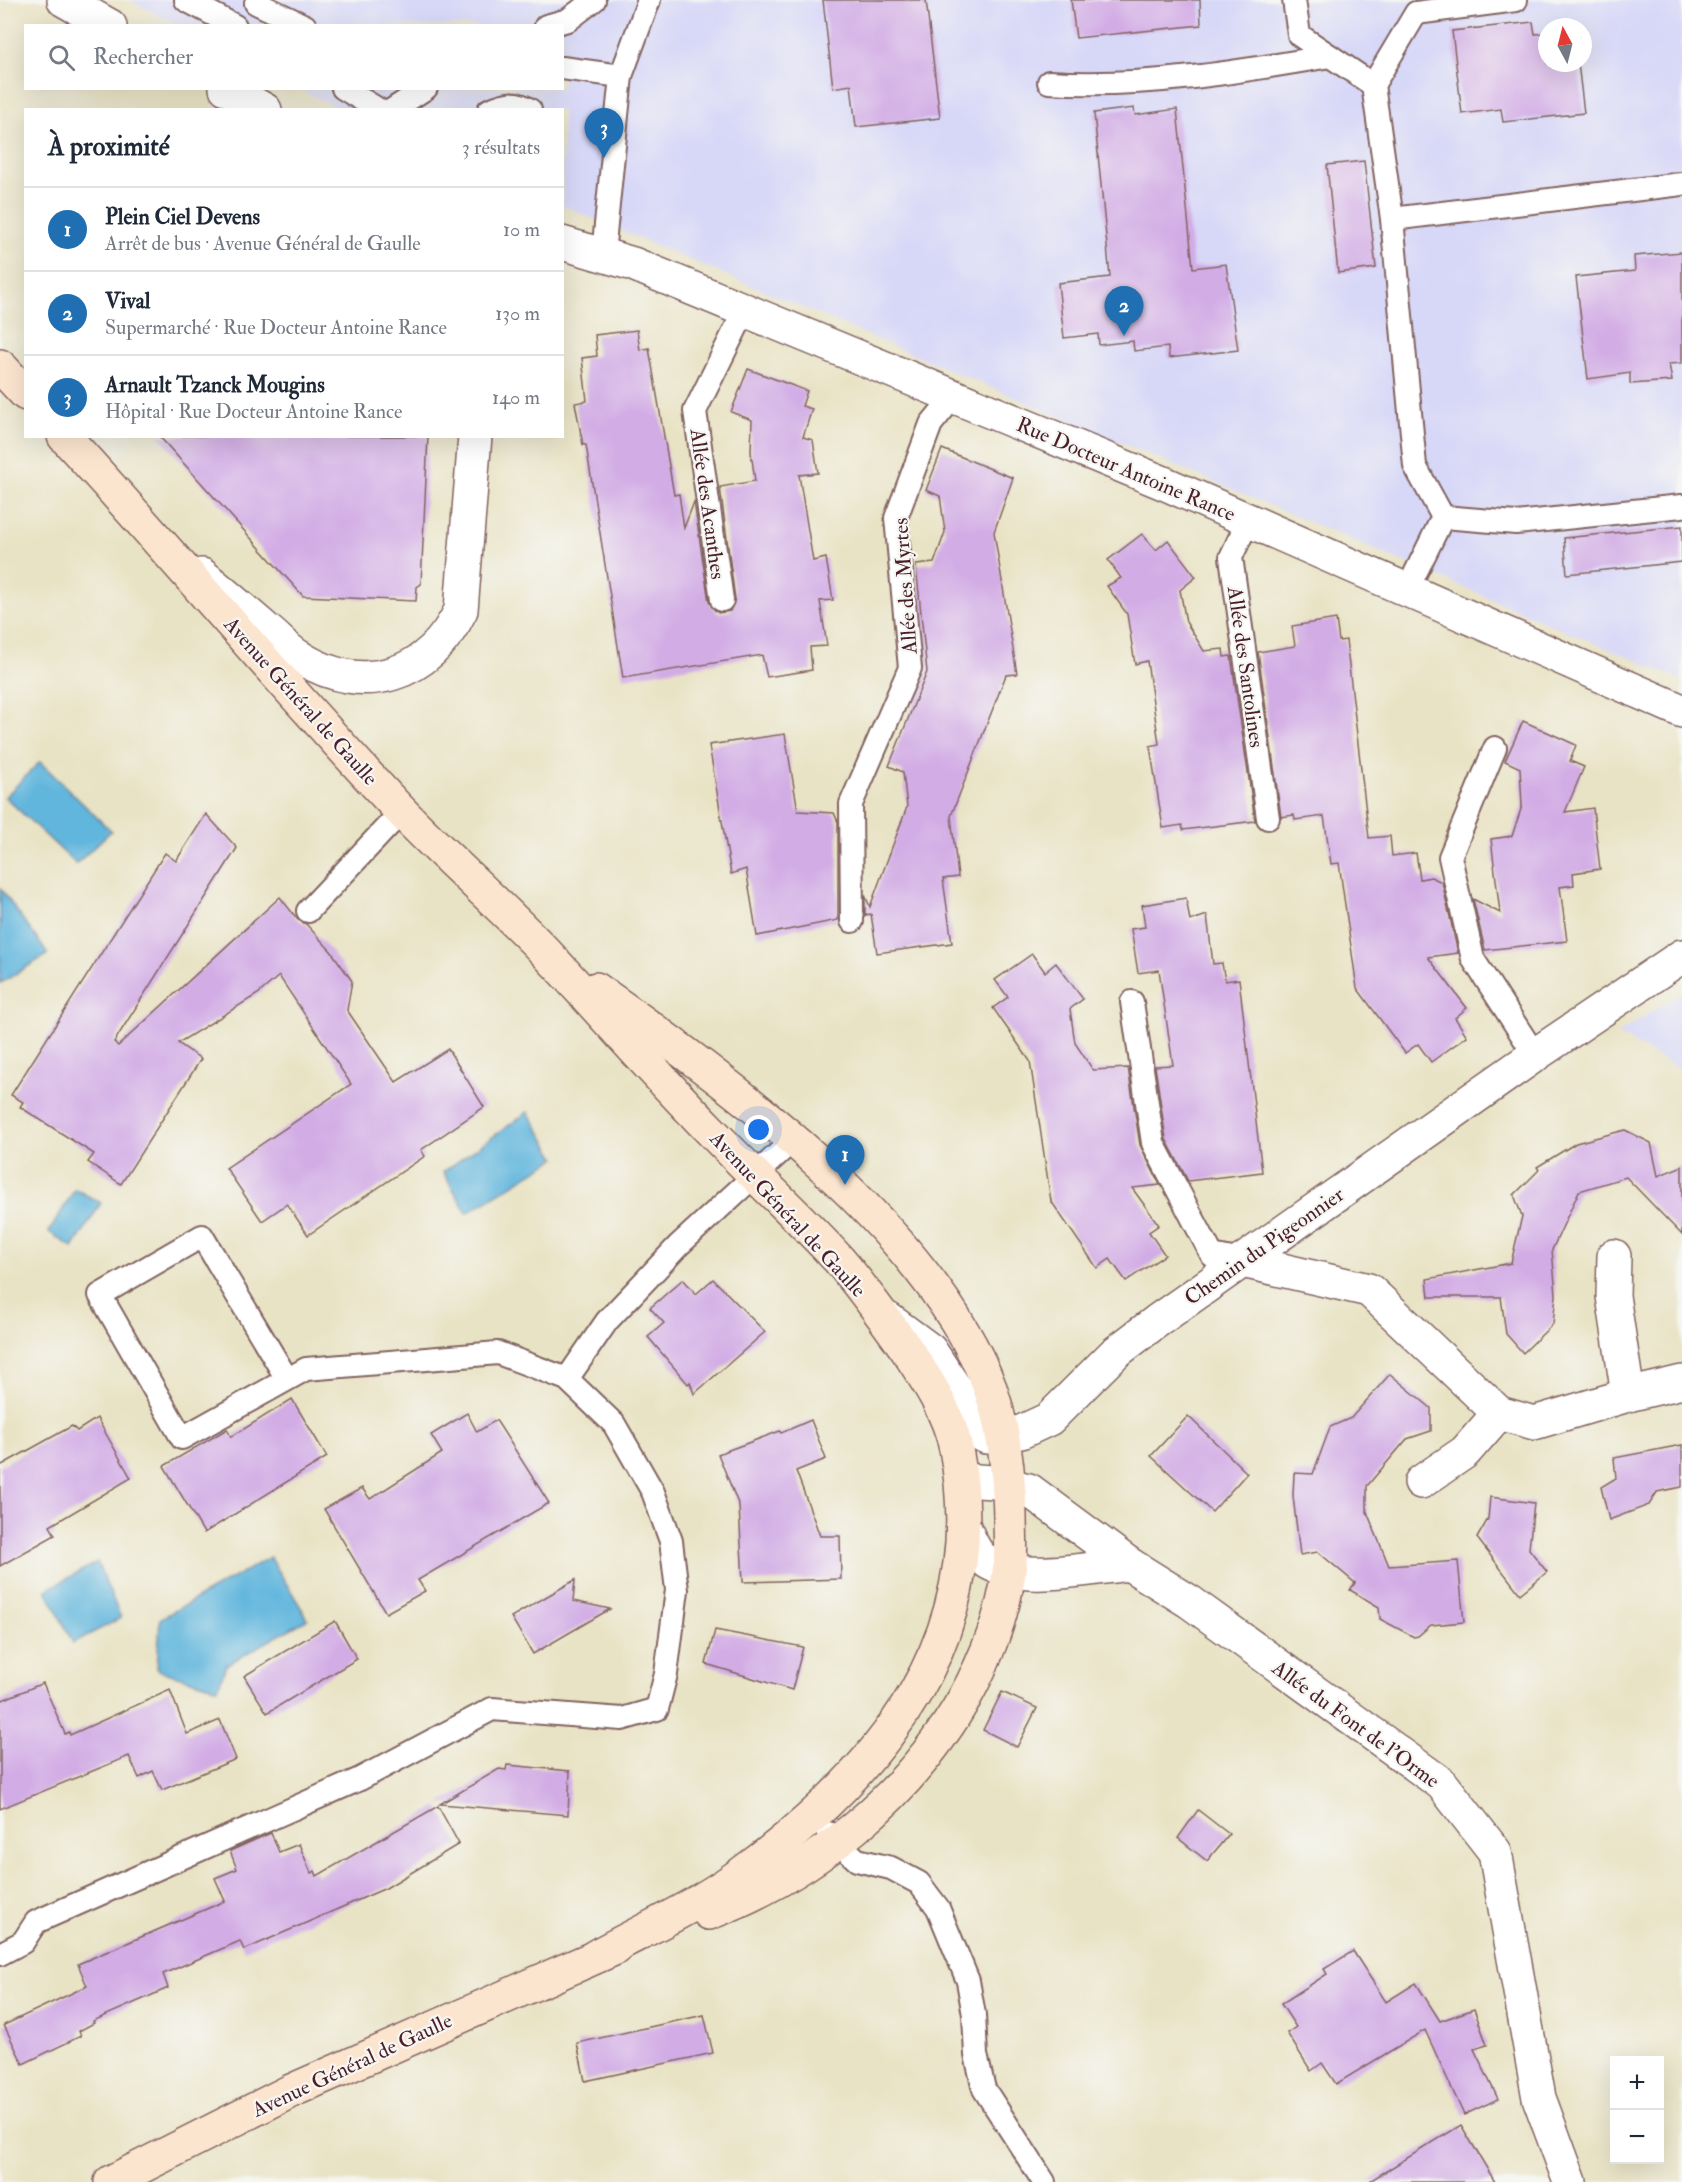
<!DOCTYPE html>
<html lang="fr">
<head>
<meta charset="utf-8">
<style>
	:root { --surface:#fff; --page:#f2f2f3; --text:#1f2937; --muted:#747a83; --line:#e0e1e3; --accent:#1f6fb2 }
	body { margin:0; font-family:"IM FELL Double Pica",serif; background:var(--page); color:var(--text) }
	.controls { position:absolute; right:18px; bottom:18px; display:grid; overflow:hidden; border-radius:0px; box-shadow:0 6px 24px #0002 }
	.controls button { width:54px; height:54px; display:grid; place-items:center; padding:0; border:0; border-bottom:2px solid var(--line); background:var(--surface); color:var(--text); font:30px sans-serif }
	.compass { position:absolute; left:1538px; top:18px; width:54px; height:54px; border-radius:50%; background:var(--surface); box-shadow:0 6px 24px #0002; rotate:353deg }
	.you { position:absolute; left:759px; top:1130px; width:21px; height:21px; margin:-15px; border:4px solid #fff; border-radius:50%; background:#1a73e8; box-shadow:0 0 0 9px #1a73e833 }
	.badge { display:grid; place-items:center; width:39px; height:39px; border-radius:50%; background:var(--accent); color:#fff; font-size:20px; font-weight:700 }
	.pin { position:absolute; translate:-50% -50px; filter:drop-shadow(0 2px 3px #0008) }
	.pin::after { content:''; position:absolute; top:32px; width:21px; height:18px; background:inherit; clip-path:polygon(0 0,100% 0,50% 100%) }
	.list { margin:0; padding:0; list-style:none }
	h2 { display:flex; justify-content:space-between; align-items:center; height:78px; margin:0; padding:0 24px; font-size:26px }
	h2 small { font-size:20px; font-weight:400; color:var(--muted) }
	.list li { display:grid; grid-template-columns:39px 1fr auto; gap:18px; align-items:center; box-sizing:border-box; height:84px; padding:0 24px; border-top:2px solid var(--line) }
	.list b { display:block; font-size:22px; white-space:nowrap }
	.list p { margin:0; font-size:20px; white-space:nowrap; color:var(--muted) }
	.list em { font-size:20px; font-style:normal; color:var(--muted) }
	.icon { flex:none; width:33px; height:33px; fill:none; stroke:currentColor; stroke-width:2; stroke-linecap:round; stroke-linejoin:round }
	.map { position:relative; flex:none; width:1682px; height:2182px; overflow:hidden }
	.search { position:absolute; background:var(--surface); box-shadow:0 6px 24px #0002; left:24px; top:24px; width:540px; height:66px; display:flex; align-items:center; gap:15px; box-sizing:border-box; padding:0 21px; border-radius:0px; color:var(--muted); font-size:22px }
	.panel { position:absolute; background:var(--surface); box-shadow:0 6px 24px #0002; left:24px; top:108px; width:540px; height:330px; border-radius:0px }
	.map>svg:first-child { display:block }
	.built { fill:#d7d7f8; fill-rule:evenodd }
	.water { fill:#60b6dd; stroke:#556a84; stroke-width:1.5 }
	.building { fill:#d2ace5 }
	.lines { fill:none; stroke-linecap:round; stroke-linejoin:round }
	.service-casing { stroke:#826461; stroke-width:26 }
	.minor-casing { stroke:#826461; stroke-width:36 }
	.secondary-casing { stroke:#826461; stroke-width:36 }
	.service { stroke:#fff; stroke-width:22 }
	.minor { stroke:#fff; stroke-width:33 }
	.secondary { stroke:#fce5cf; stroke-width:33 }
	.labels { text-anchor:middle; stroke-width:4.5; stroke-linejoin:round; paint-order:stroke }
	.street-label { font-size:21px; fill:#4a1f2b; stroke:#f6f6f2 }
</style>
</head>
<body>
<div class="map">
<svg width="1682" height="2182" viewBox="0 0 1682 2182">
	<rect width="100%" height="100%" fill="#f6f6f2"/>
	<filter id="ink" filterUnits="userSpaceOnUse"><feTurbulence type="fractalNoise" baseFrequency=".0167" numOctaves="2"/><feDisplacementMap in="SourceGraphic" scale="12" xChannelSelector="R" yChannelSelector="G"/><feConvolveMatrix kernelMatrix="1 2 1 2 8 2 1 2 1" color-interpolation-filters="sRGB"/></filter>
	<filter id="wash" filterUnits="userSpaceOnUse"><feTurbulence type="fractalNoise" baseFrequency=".008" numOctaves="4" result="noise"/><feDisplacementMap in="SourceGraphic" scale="24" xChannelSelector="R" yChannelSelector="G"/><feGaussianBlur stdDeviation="1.35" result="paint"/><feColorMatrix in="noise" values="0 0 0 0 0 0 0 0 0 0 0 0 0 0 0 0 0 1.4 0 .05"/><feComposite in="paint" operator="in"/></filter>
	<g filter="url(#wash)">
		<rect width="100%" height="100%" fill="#e9e3c5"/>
		<g class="built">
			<path d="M 129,0 L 1682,0 L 1682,680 L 563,206 L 562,110 L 340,109 L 299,89 L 562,88 L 562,26 L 178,25 ZM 1547,27 L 1583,27 L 1583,63 L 1547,63 Z"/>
			<path d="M 1682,993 L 1682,1070 L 1617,1034 Z"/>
		</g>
		<g class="water">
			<path d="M 40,762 L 111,831 L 76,864 L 5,797 Z"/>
			<path d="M 0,888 L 48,954 L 1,983 L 0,981 Z"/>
			<path d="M 528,1112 L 556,1158 L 467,1213 L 443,1172 Z"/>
			<path d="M 75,1189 L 101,1203 L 73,1248 L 49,1232 Z"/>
			<path d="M 270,1557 L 308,1619 L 226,1665 L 218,1688 L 157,1670 L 160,1619 Z"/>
			<path d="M 97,1562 L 121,1618 L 73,1643 L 46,1590 Z"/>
		</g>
		<g id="blocks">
			<g class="building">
				<path d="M 823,0 L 926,0 L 940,118 L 856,127 L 851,85 L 833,88 Z"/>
				<path d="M 1071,0 L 1200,0 L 1201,25 L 1076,38 Z"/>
				<path d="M 1533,22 L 1535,34 L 1547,33 L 1547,63 L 1578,63 L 1584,113 L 1503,122 L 1501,109 L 1462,114 L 1452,31 Z"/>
				<path d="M 1134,108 L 1135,115 L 1177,109 L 1193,268 L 1226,264 L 1238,350 L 1169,358 L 1168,347 L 1134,351 L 1133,341 L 1099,345 L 1098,334 L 1064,338 L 1058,283 L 1110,277 L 1094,113 Z"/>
				<path d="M 1364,161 L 1376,268 L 1338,273 L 1327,165 Z"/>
				<path d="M 1682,252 L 1682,363 L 1669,364 L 1672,381 L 1630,384 L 1630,373 L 1588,379 L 1576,277 L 1635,271 L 1634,256 Z"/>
				<path d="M 637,330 L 640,350 L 649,348 L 674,495 L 679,494 L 684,528 L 694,502 L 709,602 L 718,613 L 730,611 L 735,599 L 720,487 L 755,481 L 751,452 L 752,420 L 731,412 L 748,369 L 807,391 L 802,406 L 812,409 L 803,437 L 813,440 L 818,473 L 799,475 L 813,561 L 826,558 L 833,600 L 820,601 L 827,646 L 810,647 L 812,670 L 767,677 L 762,655 L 623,678 L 586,445 L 583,445 L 575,403 L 587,401 L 582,358 L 597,356 L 595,335 Z"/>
				<path d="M 159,436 L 428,436 L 421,584 L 417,587 L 416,601 L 303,596 Z"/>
				<path d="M 942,449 L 1013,478 L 994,532 L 1017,674 L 1006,675 L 951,816 L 958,877 L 943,879 L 952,943 L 877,953 L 871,914 L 865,915 L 865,895 L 870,907 L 907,807 L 903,772 L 889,766 L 927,672 L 916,565 L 934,563 L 945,532 L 940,496 L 926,490 Z"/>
				<path d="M 1682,526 L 1682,562 L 1567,574 L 1564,538 Z"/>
				<path d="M 1142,534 L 1156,550 L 1168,540 L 1196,577 L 1180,590 L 1186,622 L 1204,651 L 1223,649 L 1224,657 L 1231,656 L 1255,821 L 1183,830 L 1182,825 L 1163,828 L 1150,746 L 1159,744 L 1147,661 L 1135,664 L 1127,614 L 1107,586 L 1121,578 L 1108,560 Z"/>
				<path d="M 1336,619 L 1339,641 L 1346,640 L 1369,838 L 1390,836 L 1392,856 L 1416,853 L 1420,879 L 1431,877 L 1442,882 L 1458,953 L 1428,957 L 1467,1008 L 1455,1018 L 1467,1036 L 1431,1062 L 1418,1044 L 1405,1053 L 1357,988 L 1339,863 L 1331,864 L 1324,816 L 1295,820 L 1294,815 L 1281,817 L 1258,652 L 1295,646 L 1292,626 Z"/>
				<path d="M 1523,721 L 1576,745 L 1570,761 L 1584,767 L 1565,812 L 1593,808 L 1600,869 L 1573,873 L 1574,885 L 1560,887 L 1567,941 L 1485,950 L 1473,899 L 1500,913 L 1491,839 L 1512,836 L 1522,806 L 1520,768 L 1505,761 Z"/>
				<path d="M 785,734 L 798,811 L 834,813 L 838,822 L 838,920 L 757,936 L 746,869 L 731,874 L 709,745 Z"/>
				<path d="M 206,814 L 237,848 L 114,1042 L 118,1046 L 280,897 L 298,920 L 306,924 L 331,951 L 352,981 L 347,1010 L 396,1082 L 448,1049 L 484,1107 L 421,1150 L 425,1156 L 308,1235 L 287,1204 L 262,1221 L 226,1168 L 351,1084 L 279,976 L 258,994 L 178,1043 L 201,1059 L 121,1184 L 88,1162 L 94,1154 L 20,1107 L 23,1102 L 11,1095 L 165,853 L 176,861 Z"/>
				<path d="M 1186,898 L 1190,921 L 1207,915 L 1213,964 L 1222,963 L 1225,981 L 1239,979 L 1262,1172 L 1188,1181 L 1166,1139 L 1155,1066 L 1173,1065 L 1159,970 L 1138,973 L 1131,929 L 1145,927 L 1142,905 Z"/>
				<path d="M 1032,954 L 1045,972 L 1056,963 L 1083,999 L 1070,1009 L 1075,1043 L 1093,1070 L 1128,1068 L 1140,1145 L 1160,1185 L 1132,1188 L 1159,1225 L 1149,1232 L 1165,1255 L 1126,1281 L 1110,1259 L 1097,1268 L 1051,1201 L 1030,1061 L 993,1008 L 1008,997 L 995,980 Z"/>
				<path d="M 1625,1130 L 1651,1143 L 1658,1176 L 1682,1166 L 1682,1235 L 1626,1177 L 1579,1191 L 1552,1250 L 1556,1295 L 1553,1324 L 1523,1353 L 1506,1334 L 1501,1297 L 1429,1297 L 1427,1279 L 1511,1263 L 1522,1216 L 1514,1195 L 1539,1170 L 1537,1167 L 1576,1143 Z"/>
				<path d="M 683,1279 L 696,1294 L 713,1279 L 765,1332 L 694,1394 L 690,1382 L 688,1384 L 648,1337 L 664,1323 L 650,1308 Z"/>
				<path d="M 1390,1374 L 1431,1408 L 1431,1431 L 1407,1439 L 1367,1486 L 1367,1512 L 1389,1566 L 1458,1561 L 1464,1622 L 1431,1625 L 1418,1636 L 1414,1637 L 1380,1619 L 1379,1607 L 1350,1590 L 1355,1583 L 1318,1552 L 1300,1555 L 1293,1496 L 1294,1473 L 1313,1474 L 1330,1427 L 1351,1418 Z"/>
				<path d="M 292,1399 L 327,1457 L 204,1533 L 164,1466 L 227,1429 L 231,1437 Z"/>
				<path d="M 467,1413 L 477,1432 L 496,1420 L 549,1503 L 418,1580 L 425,1591 L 386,1613 L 324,1509 L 362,1488 L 370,1499 L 442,1453 L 431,1435 Z"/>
				<path d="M 1188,1416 L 1247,1473 L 1212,1512 L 1151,1456 Z"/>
				<path d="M 97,1418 L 131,1478 L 50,1526 L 55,1535 L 0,1566 L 0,1466 L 72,1426 L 77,1431 Z"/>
				<path d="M 811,1420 L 826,1459 L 796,1471 L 820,1536 L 840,1536 L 841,1579 L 743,1582 L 739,1506 L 718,1454 L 780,1431 L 781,1433 Z"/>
				<path d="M 1682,1445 L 1682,1487 L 1657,1492 L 1649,1505 L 1609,1520 L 1601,1487 L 1616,1478 L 1614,1458 Z"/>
				<path d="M 1490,1497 L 1534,1503 L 1529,1549 L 1547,1572 L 1520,1594 L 1477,1538 L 1488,1519 Z"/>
				<path d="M 575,1580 L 573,1601 L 610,1609 L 533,1654 L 511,1617 Z"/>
				<path d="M 335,1621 L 357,1659 L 267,1713 L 244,1676 Z"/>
				<path d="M 715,1630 L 803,1647 L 792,1690 L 706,1664 Z"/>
				<path d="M 43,1683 L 65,1734 L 69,1732 L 70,1735 L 170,1690 L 187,1734 L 220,1720 L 236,1759 L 162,1790 L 153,1771 L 139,1778 L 129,1756 L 0,1809 L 0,1701 Z"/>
				<path d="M 1002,1692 L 1037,1708 L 1017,1747 L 983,1730 Z"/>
				<path d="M 507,1765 L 570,1771 L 568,1815 L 440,1804 L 499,1769 L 506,1770 Z"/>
				<path d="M 438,1806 L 459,1844 L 386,1888 L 244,1950 L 240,1941 L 163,1974 L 168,1988 L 93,2021 L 94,2023 L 79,2031 L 81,2036 L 23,2064 L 4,2025 L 87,1986 L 78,1964 L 225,1901 L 215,1878 L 237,1869 L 230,1851 L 271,1833 L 279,1852 L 299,1844 L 311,1873 L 315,1871 L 317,1876 Z"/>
				<path d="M 1198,1810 L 1229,1834 L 1207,1861 L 1178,1838 Z"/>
				<path d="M 1353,1951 L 1386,2002 L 1416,1983 L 1440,2021 L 1474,2009 L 1487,2045 L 1474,2049 L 1498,2099 L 1464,2115 L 1425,2030 L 1336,2084 L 1322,2063 L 1311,2071 L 1287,2033 L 1296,2027 L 1281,2004 L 1327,1974 L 1324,1969 Z"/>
				<path d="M 704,2015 L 713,2053 L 585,2081 L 577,2043 Z"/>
				<path d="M 1461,2125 L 1495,2182 L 1368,2182 Z"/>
			</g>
		</g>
	</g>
	<g filter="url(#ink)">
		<use href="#blocks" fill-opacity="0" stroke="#826461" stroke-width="1.5"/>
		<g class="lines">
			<g class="service-casing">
				<g id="service">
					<path d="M 186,0 L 235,26"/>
					<path d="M 1294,0 L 1299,35 L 1373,85 L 1392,219 L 1415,466 L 1443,517"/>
					<path d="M 256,3 L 305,26"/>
					<path d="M 546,26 L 568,20 L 594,0"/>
					<path d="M 562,68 L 621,76"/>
					<path d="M 1049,82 C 1143,88 1238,72 1330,56"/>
					<path d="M 1373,85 L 1416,13 L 1516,0"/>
					<path d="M 343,88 L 379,110"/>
					<path d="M 392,110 L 426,88"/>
					<path d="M 489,110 C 505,103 515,100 530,110"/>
					<path d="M 1392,219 L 1682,184"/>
					<path d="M 603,254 L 621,76 L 649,0"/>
					<path d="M 1248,521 L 1231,557 L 1268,818"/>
					<path d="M 1408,588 L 1443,517 L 1516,523 L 1682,506"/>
					<path d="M 722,600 L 695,411 L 744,312"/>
					<path d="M 1495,748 L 1450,857 L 1473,959 L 1535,1055"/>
					<path d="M 308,911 L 402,811"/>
					<path d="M 852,921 L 851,804 L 910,668 L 896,518 L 931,424 L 953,397"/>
					<path d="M 1132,1002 L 1153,1143 L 1212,1255 L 1242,1261"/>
					<path d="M 567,1379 L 607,1321 L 679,1245 L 792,1141"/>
					<path d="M 828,1833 L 857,1860 L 891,1868 L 919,1883 L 938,1908 L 968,1981 L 974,2015 L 976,2055 L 984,2089 L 1044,2182"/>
					<path d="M 0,1954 L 23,1942 L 36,1922 L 360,1779 L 492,1709 L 622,1719 L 657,1709 L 666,1674 L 677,1590 L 671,1541 L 653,1492 L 614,1424 L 567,1379 L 498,1353 L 306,1369 L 182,1438 L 100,1295 L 202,1236 L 287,1379"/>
				</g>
			</g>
			<g class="minor-casing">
				<g id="minor">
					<path d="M 64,0 L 110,26"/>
					<path d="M 226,88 L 265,110"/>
					<path d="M 562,243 L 633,264 L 1166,484 L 1682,711"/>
					<path d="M 202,575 C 225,594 247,613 269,632 C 279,640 289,652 301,658 C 365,697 429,676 461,610 L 475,436"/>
					<path d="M 1614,1256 L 1613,1296 L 1628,1395"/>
					<path d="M 1242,1261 L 1369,1290 L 1499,1413 L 1534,1423 L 1628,1395 L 1682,1382"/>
					<path d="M 888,1319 L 930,1350 L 955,1388 L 975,1432 L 986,1437 L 1021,1432 L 1049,1419 L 1115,1353 L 1157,1321 L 1535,1055 L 1682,956"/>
					<path d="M 961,1480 L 994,1482 L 1029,1490 L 1129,1564 L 1190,1602 L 1442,1784 L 1495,1852 L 1539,2098 L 1570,2182"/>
					<path d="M 1421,1482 L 1465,1452 L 1499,1413"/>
					<path d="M 963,1525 C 968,1535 973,1550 981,1557 C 1011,1586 1090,1568 1129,1564"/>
				</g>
			</g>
			<g class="secondary-casing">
				<g id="secondary">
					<path d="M 0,366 L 26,394"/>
					<path d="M 64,436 C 177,559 284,687 398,808 C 447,859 502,906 551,958 C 604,1015 655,1074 710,1130 C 752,1174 798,1215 839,1260 C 863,1288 885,1319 907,1350 C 927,1380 949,1413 956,1449 C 992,1637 882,1772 738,1876 C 695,1907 644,1930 596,1956"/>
					<path d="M 596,989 C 731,1083 931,1231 990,1388 C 1004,1428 1009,1475 1010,1516 C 1010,1534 1012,1554 1009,1572 C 1003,1615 985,1661 964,1699 C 908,1797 814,1873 709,1913"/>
					<path d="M 111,2182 L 291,2091 L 616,1948"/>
				</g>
			</g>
			<use href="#service" class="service"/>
			<use href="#minor" class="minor"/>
			<use href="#secondary" class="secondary"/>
		</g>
	</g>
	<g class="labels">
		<g class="street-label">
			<text transform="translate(1126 469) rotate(23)" y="7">Rue Docteur Antoine Rance</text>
			<text transform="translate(708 504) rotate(82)" y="7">Allée des Acanthes</text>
			<text transform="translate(905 586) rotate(-94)" y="7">Allée des Myrtes</text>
			<text transform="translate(1246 667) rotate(82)" y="7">Allée des Santolines</text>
			<text transform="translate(301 701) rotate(48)" y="7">Avenue Général de Gaulle</text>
			<text transform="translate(788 1214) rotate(47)" y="7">Avenue Général de Gaulle</text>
			<text transform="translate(1264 1246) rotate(-35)" y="7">Chemin du Pigeonnier</text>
			<text transform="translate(1356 1724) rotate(36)" y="7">Allée du Font de l'Orme</text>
			<text transform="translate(352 2065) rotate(-25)" y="7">Avenue Général de Gaulle</text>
		</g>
	</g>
</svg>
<div class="controls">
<button>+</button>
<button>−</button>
</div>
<svg class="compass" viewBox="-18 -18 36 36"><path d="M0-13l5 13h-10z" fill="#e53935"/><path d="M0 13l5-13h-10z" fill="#747a83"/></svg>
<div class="you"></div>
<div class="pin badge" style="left:845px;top:1185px">1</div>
<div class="pin badge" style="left:1124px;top:336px">2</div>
<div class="pin badge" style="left:604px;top:158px">3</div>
<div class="search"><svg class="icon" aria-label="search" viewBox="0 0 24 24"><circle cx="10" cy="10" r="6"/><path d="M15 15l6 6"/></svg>Rechercher</div>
<section class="panel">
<h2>À proximité<small>3 résultats</small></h2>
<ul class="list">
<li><span class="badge">1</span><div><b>Plein Ciel Devens</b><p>Arrêt de bus · Avenue Général de Gaulle</p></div><em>10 m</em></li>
<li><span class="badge">2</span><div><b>Vival</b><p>Supermarché · Rue Docteur Antoine Rance</p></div><em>130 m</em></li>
<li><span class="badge">3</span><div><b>Arnault Tzanck Mougins</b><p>Hôpital · Rue Docteur Antoine Rance</p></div><em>140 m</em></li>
</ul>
</section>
</div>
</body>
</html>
